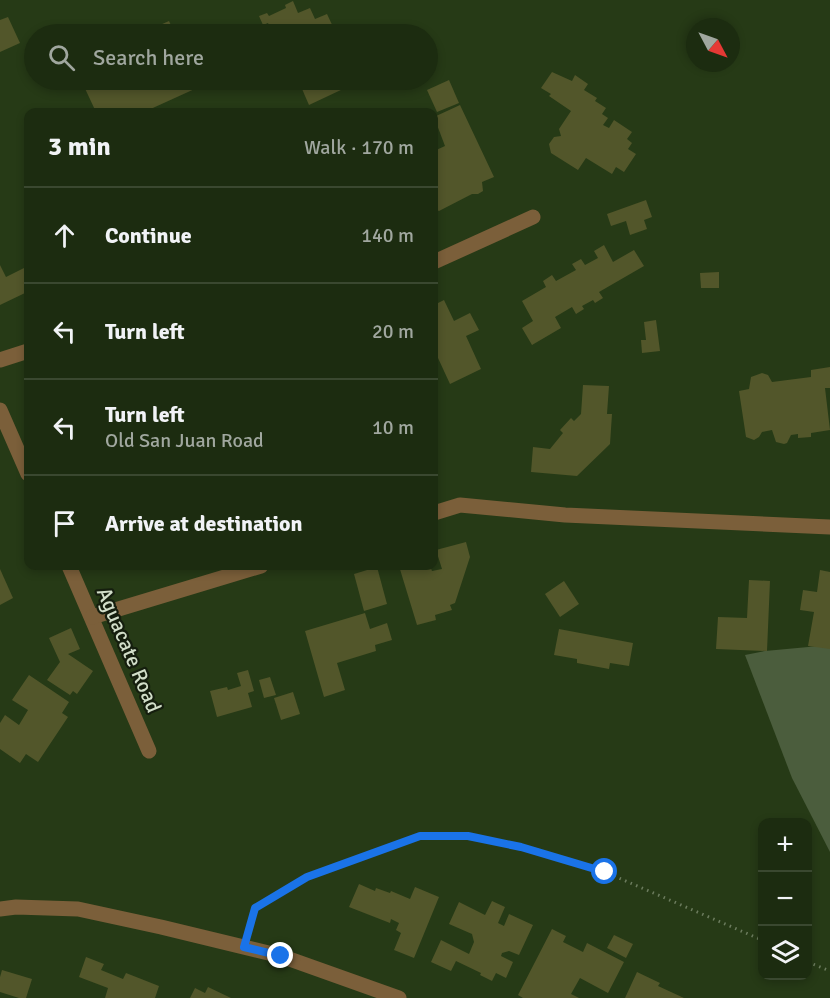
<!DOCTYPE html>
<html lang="en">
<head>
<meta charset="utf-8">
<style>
	:root { --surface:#1c2c10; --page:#29381e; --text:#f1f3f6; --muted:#a0a79f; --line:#3a4830 }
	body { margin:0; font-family:Signika,sans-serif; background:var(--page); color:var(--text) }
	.controls { position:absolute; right:18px; bottom:18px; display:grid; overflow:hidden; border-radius:12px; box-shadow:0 3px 9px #0003 }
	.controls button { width:54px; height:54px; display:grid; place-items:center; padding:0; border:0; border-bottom:2px solid var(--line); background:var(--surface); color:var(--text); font:30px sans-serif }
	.compass { position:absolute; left:686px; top:18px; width:54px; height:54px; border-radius:50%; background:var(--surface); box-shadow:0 3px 9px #0003; rotate:131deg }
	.stop { position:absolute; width:18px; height:18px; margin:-14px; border:4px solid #1a73e8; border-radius:50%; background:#fff }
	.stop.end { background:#1a73e8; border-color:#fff; box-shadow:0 2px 6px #0008 }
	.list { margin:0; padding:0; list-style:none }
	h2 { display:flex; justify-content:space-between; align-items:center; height:78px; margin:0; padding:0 24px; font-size:26px }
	h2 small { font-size:20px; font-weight:400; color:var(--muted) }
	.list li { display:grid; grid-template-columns:39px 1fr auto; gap:18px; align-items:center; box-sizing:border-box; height:96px; padding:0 24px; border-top:2px solid var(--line) }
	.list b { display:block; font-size:22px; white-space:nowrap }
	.list p { margin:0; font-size:20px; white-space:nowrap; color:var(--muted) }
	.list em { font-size:20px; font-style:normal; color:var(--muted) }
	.icon { flex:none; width:33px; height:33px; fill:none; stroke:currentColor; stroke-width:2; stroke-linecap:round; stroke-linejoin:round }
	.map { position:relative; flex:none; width:830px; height:998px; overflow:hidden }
	.search { position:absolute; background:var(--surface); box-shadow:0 3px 9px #0003; left:24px; top:24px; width:414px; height:66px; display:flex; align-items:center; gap:15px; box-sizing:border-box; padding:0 21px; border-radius:33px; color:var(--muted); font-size:22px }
	.panel { position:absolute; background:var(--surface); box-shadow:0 3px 9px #0003; left:24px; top:108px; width:414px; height:462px; border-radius:12px }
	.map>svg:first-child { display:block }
	.green { fill:#4b5d3d }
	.building { fill:#52562a }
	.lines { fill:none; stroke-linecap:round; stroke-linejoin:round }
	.path { stroke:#6c7c5e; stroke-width:3; stroke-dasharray:1.5 4.5; stroke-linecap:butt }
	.minor { stroke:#7b5f3a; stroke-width:15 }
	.route { stroke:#1a73e8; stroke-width:8 }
	.labels { text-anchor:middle; stroke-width:4.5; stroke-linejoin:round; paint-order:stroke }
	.street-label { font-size:21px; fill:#d2dec9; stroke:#151e0e }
</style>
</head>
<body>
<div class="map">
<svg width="830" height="998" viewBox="0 0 830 998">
	<rect width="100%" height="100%" fill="#263a16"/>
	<path class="green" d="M 830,645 L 830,852 L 792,778 L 745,655 L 765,651 Z"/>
	<g class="building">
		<path d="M 293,1 L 298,13 L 310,8 L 315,19 L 327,14 L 335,31 L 328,34 L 273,34 L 268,23 L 263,25 L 259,16 L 267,13 L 269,16 L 286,8 L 285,5 Z"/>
		<path d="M 8,17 L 20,43 L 0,52 L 0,20 Z"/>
		<path d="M 169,21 L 175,34 L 154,34 L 151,29 Z"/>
		<path d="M 552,72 L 572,81 L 575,75 L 588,84 L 584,90 L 597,98 L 595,101 L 606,108 L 602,114 L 608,118 L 603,125 L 609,128 L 614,120 L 632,132 L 627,139 L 632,143 L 628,149 L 636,154 L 624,172 L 616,167 L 612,174 L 586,158 L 578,170 L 551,153 L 549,144 L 554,137 L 561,136 L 559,129 L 571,111 L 549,96 L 551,94 L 541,88 Z"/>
		<path d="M 81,80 L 122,80 L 127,90 L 131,88 L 129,85 L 137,80 L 195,80 L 199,87 L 144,112 L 96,112 Z"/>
		<path d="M 303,80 L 339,80 L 343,89 L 309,105 L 299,82 Z"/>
		<path d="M 449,80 L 459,103 L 437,112 L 427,90 Z"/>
		<path d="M 460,105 L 494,177 L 482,182 L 483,191 L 478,194 L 472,194 L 439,211 L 434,209 L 434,151 L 445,146 L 434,117 Z"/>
		<path d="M 646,200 L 652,217 L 644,220 L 647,229 L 630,235 L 626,221 L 611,226 L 607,214 Z"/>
		<path d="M 604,245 L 613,262 L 634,250 L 644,266 L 599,292 L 603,298 L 595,303 L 593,300 L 582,306 L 584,309 L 576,314 L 572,307 L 555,317 L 561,328 L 532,345 L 522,328 L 533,321 L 522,301 L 546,287 L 543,281 L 552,275 L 556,281 L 576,270 L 572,264 L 581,259 L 585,265 L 598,258 L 594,251 Z"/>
		<path d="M 0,265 L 6,277 L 28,266 L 28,301 L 25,293 L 0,305 Z"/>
		<path d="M 719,272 L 719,288 L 701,288 L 700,273 Z"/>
		<path d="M 444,300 L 454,321 L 470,313 L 479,330 L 466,336 L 481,369 L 450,384 L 438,358 L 434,357 L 434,305 Z"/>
		<path d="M 656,320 L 660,351 L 642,353 L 641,340 L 646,340 L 644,322 Z"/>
		<path d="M 830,367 L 830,388 L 825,388 L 830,430 L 811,433 L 811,437 L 798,438 L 798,434 L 791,435 L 787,443 L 784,444 L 776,442 L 772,430 L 762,432 L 759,437 L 754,440 L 746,437 L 739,391 L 749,389 L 751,377 L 762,373 L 768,375 L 772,382 L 811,377 L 811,370 Z"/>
		<path d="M 583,385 L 609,386 L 607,414 L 612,414 L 610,444 L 577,476 L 531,472 L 533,447 L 550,449 L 563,433 L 560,430 L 571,418 L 574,421 L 581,414 Z"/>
		<path d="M 466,542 L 470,557 L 455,603 L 450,605 L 452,610 L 435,615 L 436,620 L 417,625 L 399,566 L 430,566 L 432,571 L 442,569 L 436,550 Z"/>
		<path d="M 377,567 L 387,604 L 364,611 L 354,574 Z"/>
		<path d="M 0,569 L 13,598 L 0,605 Z"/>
		<path d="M 820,570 L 830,572 L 830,649 L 808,646 L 814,612 L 800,610 L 803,590 L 817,592 Z"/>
		<path d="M 749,580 L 770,581 L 767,651 L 716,649 L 718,617 L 747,618 Z"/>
		<path d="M 564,581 L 579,604 L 560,617 L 545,594 Z"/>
		<path d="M 365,613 L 370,629 L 387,623 L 392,640 L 375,645 L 376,651 L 337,663 L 345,690 L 324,697 L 305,631 Z"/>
		<path d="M 71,628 L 80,649 L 68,654 L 93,671 L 77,694 L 73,691 L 70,695 L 47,680 L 60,662 L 49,638 Z"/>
		<path d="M 559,629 L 633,643 L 629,666 L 610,663 L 609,669 L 577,663 L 577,659 L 554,655 Z"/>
		<path d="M 248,670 L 254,691 L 248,693 L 252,707 L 217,717 L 210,691 L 227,687 L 228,690 L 241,686 L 237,673 Z"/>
		<path d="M 29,675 L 69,702 L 62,713 L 68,717 L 38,762 L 26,754 L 20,763 L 0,749 L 0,723 L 5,715 L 19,725 L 28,710 L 12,700 Z"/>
		<path d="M 270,677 L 276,695 L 264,698 L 259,680 Z"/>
		<path d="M 293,692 L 300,714 L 281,720 L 274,698 Z"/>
		<path d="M 359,884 L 375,891 L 376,888 L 390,893 L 391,891 L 410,899 L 415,887 L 439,897 L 414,958 L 394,950 L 401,933 L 396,930 L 399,923 L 391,919 L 390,923 L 349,907 Z"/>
		<path d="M 492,901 L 505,907 L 498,923 L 504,926 L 509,914 L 533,925 L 519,955 L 509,951 L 502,953 L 501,956 L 513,962 L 506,978 L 496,973 L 492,981 L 480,975 L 481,973 L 456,961 L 451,971 L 431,962 L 441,940 L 469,954 L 474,942 L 472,934 L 449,924 L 459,902 L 485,915 Z"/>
		<path d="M 552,929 L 566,936 L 563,942 L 583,952 L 587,943 L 624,962 L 608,993 L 580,978 L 571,994 L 579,998 L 523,998 L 518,995 Z"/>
		<path d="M 614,935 L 633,944 L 626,958 L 607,948 Z"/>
		<path d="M 86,957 L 104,964 L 101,970 L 123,979 L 126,973 L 159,986 L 155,998 L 105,998 L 108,988 L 79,977 Z"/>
		<path d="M 2,970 L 32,979 L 26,998 L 19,998 L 0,992 L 0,977 Z"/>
		<path d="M 637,972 L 660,983 L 658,986 L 684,998 L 625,998 Z"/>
		<path d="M 208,987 L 231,998 L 190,998 L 195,988 L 205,993 Z"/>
	</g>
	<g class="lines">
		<g class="path">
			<path d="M 247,934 L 255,907 L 307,877 L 420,836 L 468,836 L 521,847 L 605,872 L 762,940"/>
			<path d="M 808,962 L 830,971"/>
		</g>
		<g class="minor">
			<path d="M 434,262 L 533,217"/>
			<path d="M 0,360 L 28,351"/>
			<path d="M 0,410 L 28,474"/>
			<path d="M 434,513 L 460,505 L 565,515 L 830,527"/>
			<path d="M 69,566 L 149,751"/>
			<path d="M 92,617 L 261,566"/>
			<path d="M 0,909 L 16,907 L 78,909 L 161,927 L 281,956 L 399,998"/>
		</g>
	</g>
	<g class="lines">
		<path class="route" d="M 281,956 L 244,947 L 255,908 L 307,877 L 420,836 L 468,836 L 521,847 L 605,872"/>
	</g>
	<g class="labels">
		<g class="street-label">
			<text transform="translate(129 650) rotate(67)" y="7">Aguacate Road</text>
		</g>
	</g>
</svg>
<div class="controls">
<button>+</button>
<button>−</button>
<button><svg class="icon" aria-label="layers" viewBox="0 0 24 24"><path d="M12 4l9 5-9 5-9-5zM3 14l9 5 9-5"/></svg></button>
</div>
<svg class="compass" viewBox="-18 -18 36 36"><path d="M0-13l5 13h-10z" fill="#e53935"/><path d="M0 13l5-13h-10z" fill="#a0a79f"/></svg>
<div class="stop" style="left:605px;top:872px"></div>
<div class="stop end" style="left:281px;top:956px"></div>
<div class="search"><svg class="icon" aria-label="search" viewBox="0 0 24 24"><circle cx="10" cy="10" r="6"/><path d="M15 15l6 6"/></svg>Search here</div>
<section class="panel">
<h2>3 min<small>Walk · 170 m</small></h2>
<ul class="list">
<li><svg class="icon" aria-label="ahead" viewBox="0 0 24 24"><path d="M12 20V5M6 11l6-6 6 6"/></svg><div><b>Continue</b></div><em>140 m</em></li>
<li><svg class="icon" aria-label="left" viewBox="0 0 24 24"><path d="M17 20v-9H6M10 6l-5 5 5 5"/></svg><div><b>Turn left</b></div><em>20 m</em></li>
<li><svg class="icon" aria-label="left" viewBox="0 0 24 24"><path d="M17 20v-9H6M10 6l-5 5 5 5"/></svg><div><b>Turn left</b><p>Old San Juan Road</p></div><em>10 m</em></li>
<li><svg class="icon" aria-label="arrive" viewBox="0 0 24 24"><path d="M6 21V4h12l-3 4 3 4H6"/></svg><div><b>Arrive at destination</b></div></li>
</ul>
</section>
</div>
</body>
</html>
